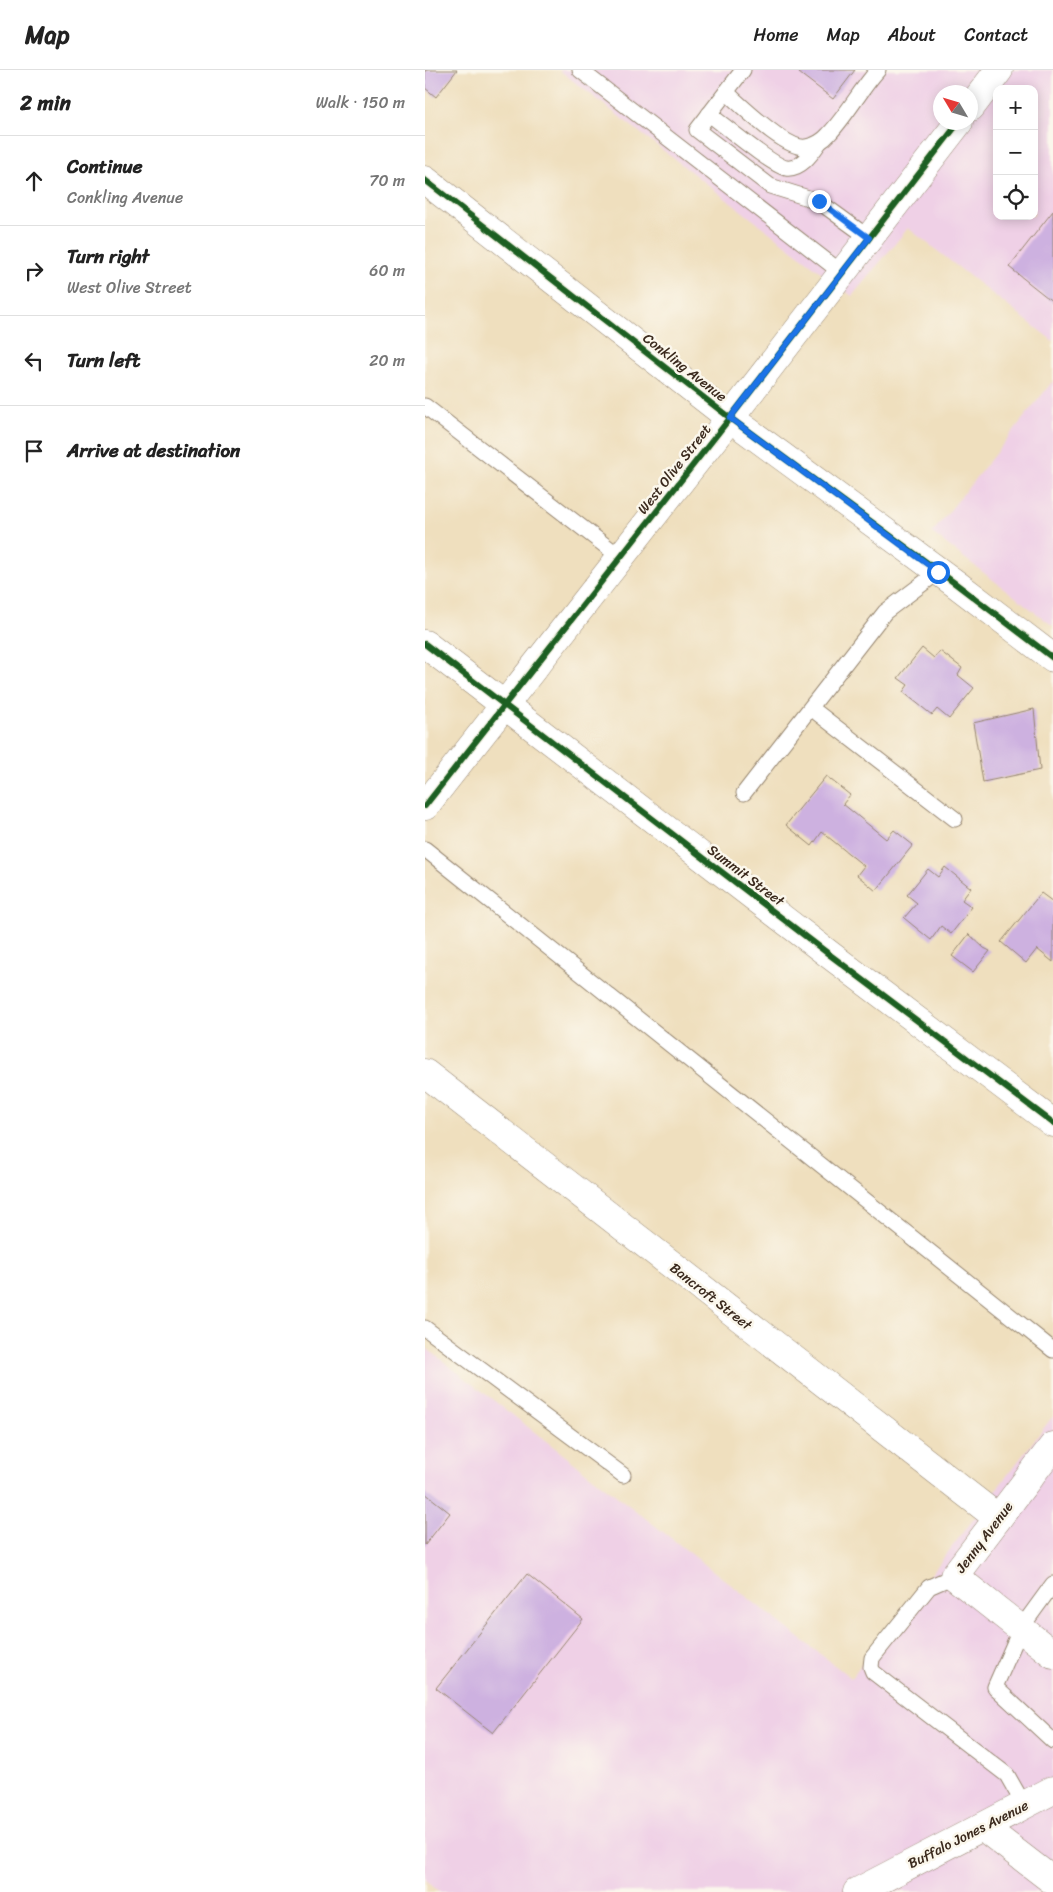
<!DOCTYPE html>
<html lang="en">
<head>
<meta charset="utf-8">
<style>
	:root { --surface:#fff; --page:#f2f2f2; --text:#222; --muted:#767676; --line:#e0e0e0 }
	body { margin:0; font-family:Sriracha,sans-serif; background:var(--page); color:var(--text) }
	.controls { position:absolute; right:15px; top:15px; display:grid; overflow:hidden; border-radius:10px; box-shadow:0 2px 12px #0003 }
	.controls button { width:45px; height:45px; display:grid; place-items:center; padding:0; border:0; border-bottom:1px solid var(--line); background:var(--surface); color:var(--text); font:25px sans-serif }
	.compass { position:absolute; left:508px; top:15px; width:45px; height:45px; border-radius:50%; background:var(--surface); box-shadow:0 2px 12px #0003; rotate:308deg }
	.stop { position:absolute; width:15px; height:15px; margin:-11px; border:4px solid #1a73e8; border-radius:50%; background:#fff }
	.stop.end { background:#1a73e8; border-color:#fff; box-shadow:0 1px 5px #0008 }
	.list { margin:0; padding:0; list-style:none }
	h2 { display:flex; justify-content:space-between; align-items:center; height:65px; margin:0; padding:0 20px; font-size:21px }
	h2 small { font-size:16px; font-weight:400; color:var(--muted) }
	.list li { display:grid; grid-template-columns:32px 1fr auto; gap:15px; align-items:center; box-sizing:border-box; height:90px; padding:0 20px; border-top:1px solid var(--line) }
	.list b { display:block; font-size:19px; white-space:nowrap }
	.list p { margin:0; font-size:16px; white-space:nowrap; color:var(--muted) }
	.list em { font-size:16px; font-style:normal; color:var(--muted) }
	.icon { flex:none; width:28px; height:28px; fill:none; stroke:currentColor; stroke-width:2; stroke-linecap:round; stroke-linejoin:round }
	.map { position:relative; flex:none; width:628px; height:1822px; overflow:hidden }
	header { display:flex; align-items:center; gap:30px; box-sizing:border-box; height:70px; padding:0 25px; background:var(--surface); border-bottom:1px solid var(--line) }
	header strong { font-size:24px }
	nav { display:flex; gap:28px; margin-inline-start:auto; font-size:18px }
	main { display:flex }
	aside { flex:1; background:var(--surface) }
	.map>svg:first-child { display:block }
	.built { fill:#efd0e6; fill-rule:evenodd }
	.building { fill:#cdb1e0 }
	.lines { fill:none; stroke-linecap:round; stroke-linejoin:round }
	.lane-casing { stroke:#95846e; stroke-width:17 }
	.street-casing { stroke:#95846e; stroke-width:29 }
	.primary-casing { stroke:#95846e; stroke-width:29 }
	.lane { stroke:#fff; stroke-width:15 }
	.street { stroke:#fff; stroke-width:28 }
	.primary { stroke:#fff; stroke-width:28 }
	.cycleway-casing { stroke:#fbf7ec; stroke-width:9 }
	.cycleway { stroke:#1b5e20; stroke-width:6 }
	.route { stroke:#1a73e8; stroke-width:6 }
	.labels { text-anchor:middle; stroke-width:5; stroke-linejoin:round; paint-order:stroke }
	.street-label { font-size:14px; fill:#3b2a1e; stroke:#fbf7ec }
</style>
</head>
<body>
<header>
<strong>Map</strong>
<nav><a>Home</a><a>Map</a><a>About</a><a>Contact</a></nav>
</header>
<main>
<aside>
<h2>2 min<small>Walk · 150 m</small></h2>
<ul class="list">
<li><svg class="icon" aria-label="ahead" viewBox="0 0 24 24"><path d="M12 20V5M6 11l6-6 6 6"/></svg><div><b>Continue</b><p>Conkling Avenue</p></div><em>70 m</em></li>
<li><svg class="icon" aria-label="right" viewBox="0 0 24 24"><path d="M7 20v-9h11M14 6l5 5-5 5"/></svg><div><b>Turn right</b><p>West Olive Street</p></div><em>60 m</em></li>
<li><svg class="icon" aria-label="left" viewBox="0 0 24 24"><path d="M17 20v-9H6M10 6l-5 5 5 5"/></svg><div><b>Turn left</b></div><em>20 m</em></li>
<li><svg class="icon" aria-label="arrive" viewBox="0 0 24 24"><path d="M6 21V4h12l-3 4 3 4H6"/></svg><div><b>Arrive at destination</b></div></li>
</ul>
</aside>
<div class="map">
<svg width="628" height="1822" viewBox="0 0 628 1822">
	<rect width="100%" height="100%" fill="#fbf7ec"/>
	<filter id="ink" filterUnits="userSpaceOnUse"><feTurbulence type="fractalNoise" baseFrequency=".02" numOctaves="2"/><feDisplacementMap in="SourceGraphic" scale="10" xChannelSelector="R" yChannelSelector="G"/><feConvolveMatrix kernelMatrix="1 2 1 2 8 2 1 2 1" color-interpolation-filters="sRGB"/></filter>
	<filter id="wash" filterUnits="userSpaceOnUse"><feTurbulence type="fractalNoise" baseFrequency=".0096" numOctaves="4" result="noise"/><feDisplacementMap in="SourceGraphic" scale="20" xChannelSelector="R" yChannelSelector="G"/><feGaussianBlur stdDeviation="1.12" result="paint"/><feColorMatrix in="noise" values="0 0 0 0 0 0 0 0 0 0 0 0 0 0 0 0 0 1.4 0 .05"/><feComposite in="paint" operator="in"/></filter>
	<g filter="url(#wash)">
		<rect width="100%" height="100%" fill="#efdfbe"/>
		<g class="built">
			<path d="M 134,0 L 628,0 L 628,271 L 483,158 L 427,226 ZM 572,19 L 609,19 L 609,146 L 572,146 ZM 516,22 L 546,22 L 546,52 L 516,52 Z"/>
			<path d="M 628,311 L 628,556 L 507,463 Z"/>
			<path d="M 0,1277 L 426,1608 L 628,1346 L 628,1822 L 15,1822 L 0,1810 Z"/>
		</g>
		<g id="blocks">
			<g class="building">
				<path d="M 0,0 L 32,0 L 11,27 L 0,18 Z"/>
				<path d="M 376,0 L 430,0 L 408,29 L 374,3 Z"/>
				<path d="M 628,141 L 628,232 L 584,197 Z"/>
				<path d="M 497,578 L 509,588 L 515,581 L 537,598 L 533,605 L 549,618 L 524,649 L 512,639 L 507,645 L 478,622 L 483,615 L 473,608 Z"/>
				<path d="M 609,639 L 615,700 L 558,712 L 548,653 Z"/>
				<path d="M 401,706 L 425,725 L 418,734 L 461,769 L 469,760 L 488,775 L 451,821 L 432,805 L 439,796 L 397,762 L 387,776 L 361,755 Z"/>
				<path d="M 520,797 L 546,818 L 537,830 L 547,837 L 526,864 L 516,856 L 506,870 L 479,848 L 492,833 L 482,825 L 503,799 L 513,807 Z"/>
				<path d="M 616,823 L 628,832 L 628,892 L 612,879 L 601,893 L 576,872 Z"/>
				<path d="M 544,864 L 559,878 L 565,881 L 548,902 L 527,886 Z"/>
				<path d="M 0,1423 L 25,1443 L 0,1475 Z"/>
				<path d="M 102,1504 L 158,1549 L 68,1663 L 11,1618 Z"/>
			</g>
		</g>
	</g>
	<g filter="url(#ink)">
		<use href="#blocks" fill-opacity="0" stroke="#95846e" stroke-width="1"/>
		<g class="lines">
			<g class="lane-casing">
				<g id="lane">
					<path d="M 155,0 L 417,203"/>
					<path d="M 318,0 L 272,60 L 345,116 L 393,131 L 444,168"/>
					<path d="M 301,22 C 317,36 361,80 381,77 C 390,76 399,70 404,64 C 422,45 435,20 453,0"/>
					<path d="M 284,44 C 299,55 346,95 361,98 C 376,100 387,83 394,73"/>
					<path d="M 0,336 L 195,487"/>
					<path d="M 386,638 L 530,749"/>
					<path d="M 319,723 L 460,542 L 513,502"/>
					<path d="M 0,779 L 628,1280"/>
					<path d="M 0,1258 L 198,1405"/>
					<path d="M 529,1506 L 504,1517 L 447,1588 L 446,1597 L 448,1602 L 582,1705 L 599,1735"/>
					<path d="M 628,1514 L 596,1558 L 570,1617 L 628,1671"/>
				</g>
			</g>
			<g class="street-casing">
				<g id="street">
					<path d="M 546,37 L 574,0"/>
					<path d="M 0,110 L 305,348 L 531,514 L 628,588"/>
					<path d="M 0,574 L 405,885 L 628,1053"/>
					<path d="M 0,736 L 305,348 L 534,52"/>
					<path d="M 0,1003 L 573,1448"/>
					<path d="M 628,1376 L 529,1506 L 628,1584"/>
					<path d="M 558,1757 L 628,1811"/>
				</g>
			</g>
			<g class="primary-casing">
				<path id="primary" d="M 432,1822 L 628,1720"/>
			</g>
			<use href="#lane" class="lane"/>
			<use href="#street" class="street"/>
			<use href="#primary" class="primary"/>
			<g class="cycleway-casing">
				<g id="cycleway">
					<path d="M 0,110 L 305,348 L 531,514 L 628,588"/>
					<path d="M 0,574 L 405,885 L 628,1053"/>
					<path d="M 0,736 L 305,348 L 534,52"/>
				</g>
			</g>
			<use href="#cycleway" class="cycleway"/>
		</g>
	</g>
	<g class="lines" filter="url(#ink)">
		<path class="route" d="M 394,131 L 444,168 L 305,348 L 513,502"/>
	</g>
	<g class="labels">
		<g class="street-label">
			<text transform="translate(260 297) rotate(38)" y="5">Conkling Avenue</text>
			<text transform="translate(249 399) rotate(-52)" y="5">West Olive Street</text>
			<text transform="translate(321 805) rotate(37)" y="5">Summit Street</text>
			<text transform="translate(286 1226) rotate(38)" y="5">Bancroft Street</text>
			<text transform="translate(559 1467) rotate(-53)" y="5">Jenny Avenue</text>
			<text transform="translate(543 1764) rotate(-27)" y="5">Buffalo Jones Avenue</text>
		</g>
	</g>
</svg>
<div class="controls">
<button>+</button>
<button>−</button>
<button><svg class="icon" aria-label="locate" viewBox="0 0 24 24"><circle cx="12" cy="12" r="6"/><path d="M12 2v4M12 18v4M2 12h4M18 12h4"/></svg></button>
</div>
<svg class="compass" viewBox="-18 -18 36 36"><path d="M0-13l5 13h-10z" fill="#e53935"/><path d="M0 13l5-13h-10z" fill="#767676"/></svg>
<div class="stop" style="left:513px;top:502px"></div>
<div class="stop end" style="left:394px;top:131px"></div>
</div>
</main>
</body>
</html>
